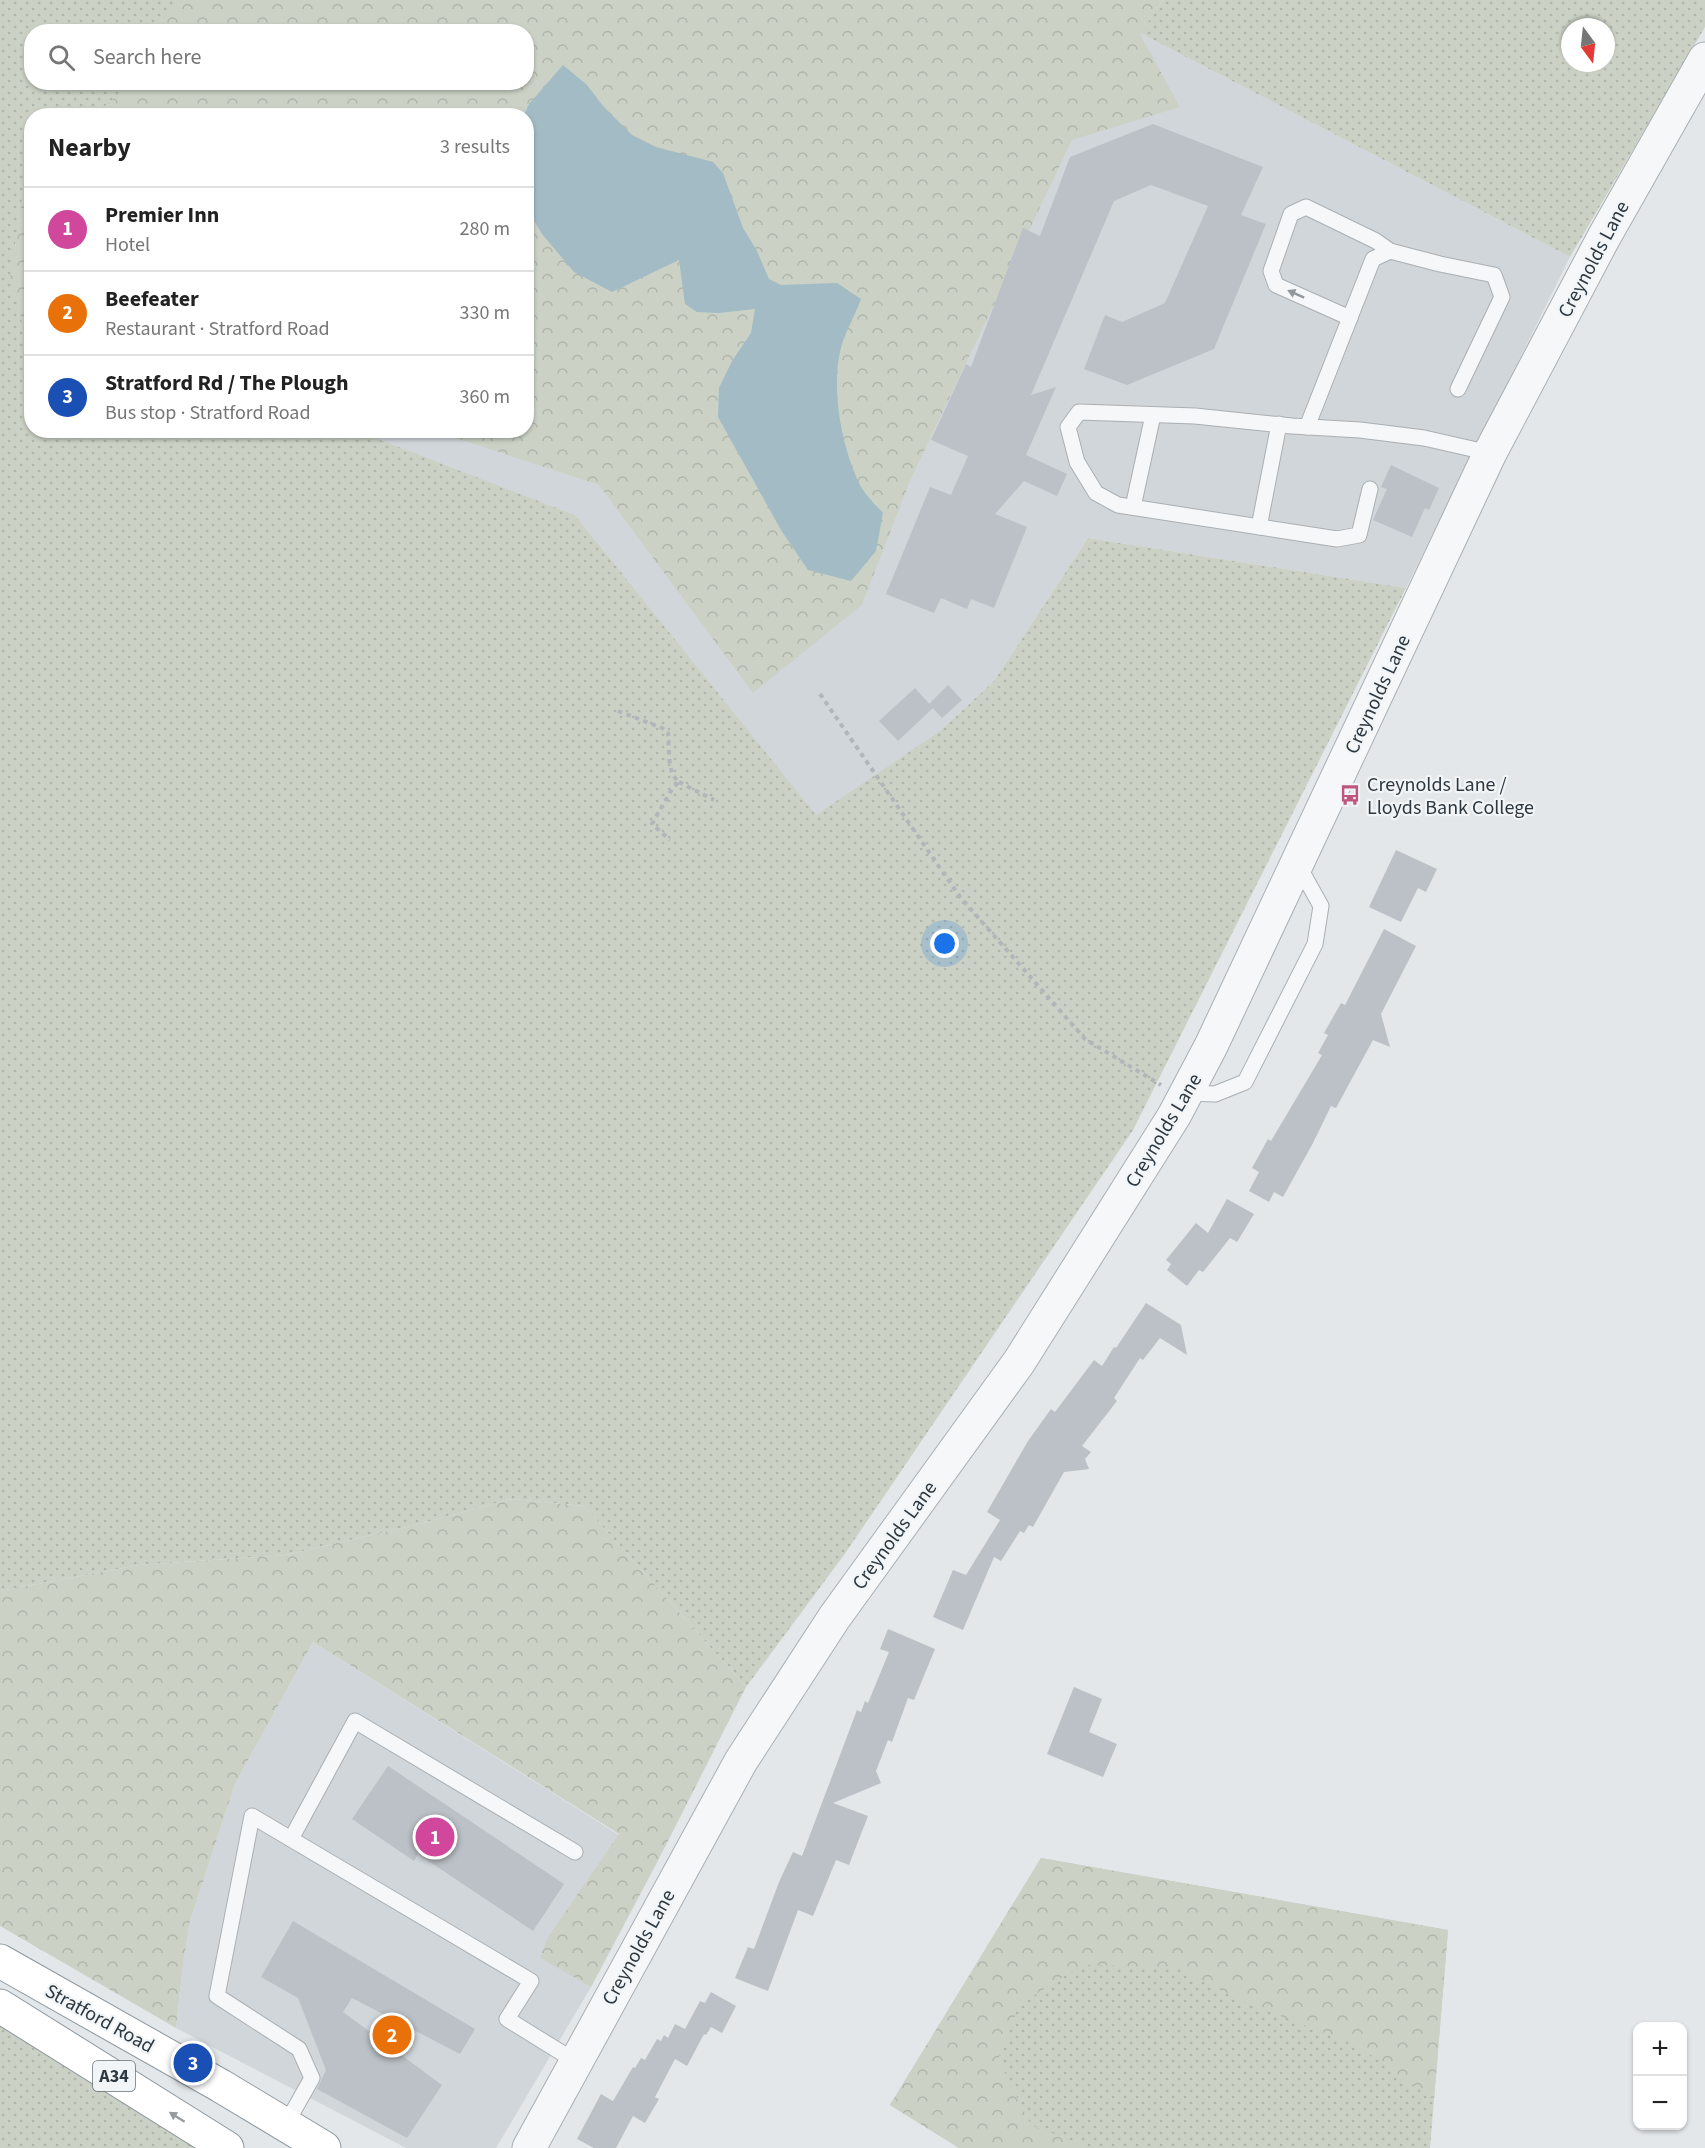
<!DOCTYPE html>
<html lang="en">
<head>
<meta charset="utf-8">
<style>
	:root { --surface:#fff; --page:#f6f6f6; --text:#222; --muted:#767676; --line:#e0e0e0; --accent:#bf577d }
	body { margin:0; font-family:"Source Sans 3",sans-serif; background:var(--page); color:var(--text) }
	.controls { position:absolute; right:18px; bottom:18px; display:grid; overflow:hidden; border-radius:12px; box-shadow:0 2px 4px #0004 }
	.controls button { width:54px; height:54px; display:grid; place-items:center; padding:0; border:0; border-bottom:2px solid var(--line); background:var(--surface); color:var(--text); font:30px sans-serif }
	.compass { position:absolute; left:1561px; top:18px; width:54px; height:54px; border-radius:50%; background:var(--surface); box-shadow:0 2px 4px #0004; rotate:165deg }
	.you { position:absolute; left:945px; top:944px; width:21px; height:21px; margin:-15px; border:4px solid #fff; border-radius:50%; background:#1a73e8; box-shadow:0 0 0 9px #1a73e833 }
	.badge { display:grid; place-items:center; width:39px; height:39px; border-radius:50%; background:var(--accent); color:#fff; font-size:20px; font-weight:700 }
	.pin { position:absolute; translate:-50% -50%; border:3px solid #fff; box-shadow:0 2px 6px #0006 }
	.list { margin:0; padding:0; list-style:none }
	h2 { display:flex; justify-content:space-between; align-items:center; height:78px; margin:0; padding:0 24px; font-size:26px }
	h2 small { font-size:20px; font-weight:400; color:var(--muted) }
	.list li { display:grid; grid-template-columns:39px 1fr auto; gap:18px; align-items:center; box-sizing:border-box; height:84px; padding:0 24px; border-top:2px solid var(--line) }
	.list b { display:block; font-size:22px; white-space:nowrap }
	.list p { margin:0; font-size:20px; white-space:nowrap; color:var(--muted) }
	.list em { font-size:20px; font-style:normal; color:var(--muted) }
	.icon { flex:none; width:33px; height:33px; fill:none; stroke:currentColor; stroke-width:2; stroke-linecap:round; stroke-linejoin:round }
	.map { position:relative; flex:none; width:1705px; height:2148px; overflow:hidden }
	.search { position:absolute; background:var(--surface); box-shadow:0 2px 4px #0004; left:24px; top:24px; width:510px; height:66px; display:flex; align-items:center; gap:15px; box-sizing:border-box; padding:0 21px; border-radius:24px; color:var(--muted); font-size:22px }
	.panel { position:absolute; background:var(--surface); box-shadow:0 2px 4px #0004; left:24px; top:108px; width:510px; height:330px; border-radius:24px }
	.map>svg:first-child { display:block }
	.built { fill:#d1d6db }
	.grass { fill:url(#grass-dots); fill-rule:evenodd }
	.forest { fill:url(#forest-crowns) }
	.water { fill:#a2bbc5 }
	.building { fill:#bbc1c6 }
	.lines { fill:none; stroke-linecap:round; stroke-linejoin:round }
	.service-casing { stroke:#a9afb3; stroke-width:17 }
	.tertiary-casing { stroke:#a9afb3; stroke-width:35 }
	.trunk-casing { stroke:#8c979e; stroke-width:35 }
	.path { stroke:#b1b6b9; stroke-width:4; stroke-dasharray:4.5 4.5; stroke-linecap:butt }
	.service { stroke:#f5f7f8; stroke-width:15 }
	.tertiary { stroke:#f5f7f8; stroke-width:33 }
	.trunk { stroke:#fff; stroke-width:33 }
	.oneway { fill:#91989c }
	.oneway2 { fill:#969ca0 }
	.labels { text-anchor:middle; stroke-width:4.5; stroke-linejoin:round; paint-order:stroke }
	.shield { fill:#f2f5f7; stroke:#687177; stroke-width:1.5 }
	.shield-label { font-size:18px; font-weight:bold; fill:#2d3840 }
	.street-label { font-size:20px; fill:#2d3840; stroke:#f2f5f7 }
	.poi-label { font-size:20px; fill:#2d3840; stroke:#f2f5f7; text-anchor:start }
</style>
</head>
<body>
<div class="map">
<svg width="1705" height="2148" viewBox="0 0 1705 2148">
	<defs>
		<pattern id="grass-dots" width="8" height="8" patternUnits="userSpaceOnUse" patternTransform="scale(1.5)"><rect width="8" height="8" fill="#cbd2c5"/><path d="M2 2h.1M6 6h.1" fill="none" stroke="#afb5aa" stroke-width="1.8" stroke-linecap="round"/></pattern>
		<pattern id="forest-crowns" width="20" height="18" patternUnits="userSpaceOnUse" patternTransform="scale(1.5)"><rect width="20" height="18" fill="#cbd2c5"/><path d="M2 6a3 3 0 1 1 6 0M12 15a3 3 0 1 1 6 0" fill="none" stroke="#afb5aa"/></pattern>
	</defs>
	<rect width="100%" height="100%" fill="#e3e7e9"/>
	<g class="built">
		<path d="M 411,0 L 1140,33 L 1570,257 L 1406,588 L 1088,538 L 994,681 L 940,731 L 816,816 L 575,515 L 357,432 L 526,430 L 526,32 Z"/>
		<path d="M 313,1642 L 619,1835 L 660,1857 L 591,1987 L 496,2148 L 406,2148 L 176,2028 L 183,1964 L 190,1921 L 235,1784 Z"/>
	</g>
	<g class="grass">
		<path d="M 0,0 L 411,0 L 407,31 L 32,32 L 32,82 L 400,83 L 396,115 L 32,116 L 32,430 L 357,431 L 575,515 L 816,815 L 940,731 L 994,681 L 1088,538 L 1406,588 L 1133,1130 L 844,1555 L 746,1687 L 584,1506 L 512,1499 L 419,1524 L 286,1555 L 139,1565 L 0,1591 Z"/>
		<path d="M 1163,0 L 1705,0 L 1705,27 L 1570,257 L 1140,33 ZM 1570,27 L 1606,27 L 1606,63 L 1570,63 Z"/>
		<path d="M 1041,1858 L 1448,1930 L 1430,2148 L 959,2148 L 890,2105 Z"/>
		<path d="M 0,2026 L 199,2148 L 0,2148 Z"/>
	</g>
	<g class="forest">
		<path d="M 181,0 L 1163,0 L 1140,34 L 1180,107 L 1072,140 L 909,483 L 862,605 L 753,693 L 599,485 L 434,431 L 526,430 L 526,116 L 92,116 L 117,96 L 123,83 L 526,82 L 526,32 L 146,31 L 149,26 Z"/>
		<path d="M 31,164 L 31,359 L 10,275 L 27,168 Z"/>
		<path d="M 512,1499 L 584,1506 L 746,1687 L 667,1843 L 591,1987 L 540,1958 L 548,1937 L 619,1834 L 313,1642 L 235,1784 L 190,1921 L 183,1964 L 176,2028 L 0,1926 L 0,1591 L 139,1565 L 286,1555 L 419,1524 Z"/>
		<path d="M 1041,1858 L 1448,1930 L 1434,2100 L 1358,2046 L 1245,2002 L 1174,1967 L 1082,1965 L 1019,2005 L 998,2059 L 1031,2125 L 1092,2148 L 959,2148 L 890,2105 Z"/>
	</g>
	<path class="water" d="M 563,65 L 587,85 L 603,106 L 632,135 L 656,147 L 713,162 L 723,173 L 743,228 L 757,251 L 769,279 L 781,285 L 837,283 L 861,299 C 856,313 848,327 843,341 C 829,383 841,446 860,485 C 865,495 875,504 883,513 L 876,551 L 851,581 L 808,570 L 781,530 L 718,417 L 719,388 L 732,361 L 751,333 L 755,309 L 719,313 L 697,312 L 685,304 L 679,260 L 612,292 L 574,272 L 542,234 L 527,209 L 526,116 L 524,115 L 529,104 Z"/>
	<g class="building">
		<path d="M 1153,124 L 1263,167 L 1241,215 L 1266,224 L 1214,349 L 1127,385 L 1084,369 L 1105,315 L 1122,322 L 1165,303 L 1208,206 L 1151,185 L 1114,201 L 1031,395 L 1056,387 L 1026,455 L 1067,474 L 1057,496 L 1024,481 L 995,514 L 1027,527 L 994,608 L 971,599 L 967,609 L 941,598 L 934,613 L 886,594 L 930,487 L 951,495 L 968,456 L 931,440 L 966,364 L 971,367 L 1023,228 L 1040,236 L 1070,157 Z"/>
		<path d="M 1391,465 L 1439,488 L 1429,510 L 1425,508 L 1412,537 L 1373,520 L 1387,489 L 1381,487 Z"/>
		<path d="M 948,685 L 962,700 L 942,718 L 929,704 Z"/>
		<path d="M 915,688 L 933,708 L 898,741 L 879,721 Z"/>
		<path d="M 1396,850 L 1437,869 L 1426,892 L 1418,888 L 1401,922 L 1369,907 Z"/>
		<path d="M 1384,929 L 1416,946 L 1381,1014 L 1390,1047 L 1373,1040 L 1336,1108 L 1331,1106 L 1313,1143 L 1283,1197 L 1274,1192 L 1269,1202 L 1249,1191 L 1259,1172 L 1252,1168 L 1268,1139 L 1271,1141 L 1322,1055 L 1318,1053 L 1328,1035 L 1324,1033 L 1341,1003 L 1345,1005 Z"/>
		<path d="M 1227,1199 L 1254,1214 L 1237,1242 L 1230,1238 L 1203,1272 L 1199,1270 L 1187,1286 L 1167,1270 L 1171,1264 L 1166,1260 L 1196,1223 L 1208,1233 Z"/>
		<path d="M 1146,1303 L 1181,1325 L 1187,1355 L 1160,1338 L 1143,1360 L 1140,1358 L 1114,1398 L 1117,1401 L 1082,1446 L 1091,1452 L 1085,1459 L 1089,1469 L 1064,1472 L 1033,1527 L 1029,1525 L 1024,1533 L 1020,1531 L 1001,1561 L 994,1557 L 963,1630 L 933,1617 L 953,1570 L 966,1575 L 1000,1520 L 987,1512 L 1028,1441 L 1051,1409 L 1055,1412 L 1094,1360 L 1102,1366 L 1114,1347 L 1116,1348 Z"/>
		<path d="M 888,1629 L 935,1649 L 914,1700 L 908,1698 L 892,1742 L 888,1740 L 876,1771 L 881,1783 L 833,1803 L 868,1816 L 849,1865 L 836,1860 L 813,1916 L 798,1910 L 768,1991 L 735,1978 L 748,1947 L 754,1949 L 779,1882 L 793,1852 L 802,1856 L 857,1710 L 861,1712 L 865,1701 L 868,1703 L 889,1652 L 880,1649 Z"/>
		<path d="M 1074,1687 L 1102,1699 L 1089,1732 L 1117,1744 L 1103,1777 L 1047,1754 Z"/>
		<path d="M 388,1766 L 564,1884 L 533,1931 L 418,1854 L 414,1861 L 352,1819 Z"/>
		<path d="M 293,1921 L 475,2029 L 460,2054 L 352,1998 L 343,2012 L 442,2085 L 407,2138 L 317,2089 L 326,2070 L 298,1998 L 261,1977 Z"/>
		<path d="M 711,1992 L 736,2006 L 722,2033 L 711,2027 L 706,2035 L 704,2034 L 687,2066 L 675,2059 L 655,2097 L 659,2099 L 645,2123 L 633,2116 L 616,2148 L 594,2148 L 577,2139 L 601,2094 L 613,2101 L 633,2067 L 635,2068 L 641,2058 L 645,2060 L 657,2039 L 661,2041 L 664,2035 L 668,2038 L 675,2024 L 685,2029 L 700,2001 L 705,2003 Z"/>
	</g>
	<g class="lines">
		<g class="service-casing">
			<g id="service">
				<path d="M 1350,318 L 1276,285 L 1271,271 L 1291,214 L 1306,207 L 1376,241 L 1390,251"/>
				<path d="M 1307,427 L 1373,259 L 1390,251 L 1440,264 L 1494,275 L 1502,297 L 1458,389"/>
				<path d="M 1370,489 L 1359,535 L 1337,539 L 1118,505 L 1096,493 L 1077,462 L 1068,427 L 1079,412 L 1195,416 L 1292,426 L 1360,430 L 1424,438 L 1490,453"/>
				<path d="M 1133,507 L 1153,415"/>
				<path d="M 1259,527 L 1279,424"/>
				<path d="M 1187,1093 L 1215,1094 L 1245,1082 L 1315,944 L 1321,906 L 1297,863"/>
				<path d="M 291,1839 L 355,1721 L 575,1852"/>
				<path d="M 286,2124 L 312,2078 L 299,2049 L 217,1996 L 252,1816 L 531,1981 L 507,2019 L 575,2061"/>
			</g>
		</g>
		<g class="tertiary-casing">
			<path id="tertiary" d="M 529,2148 L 741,1761 L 834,1618 L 1019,1362 L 1174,1116 L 1211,1046 L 1490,453 L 1604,237 L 1705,59"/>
		</g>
		<g class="trunk-casing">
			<g id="trunk">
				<path d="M 0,1961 L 221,2086 L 324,2148"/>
				<path d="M 0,2006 L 227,2148"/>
			</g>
		</g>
		<g class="path">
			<path d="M 820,694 L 960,897 L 1085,1039 L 1161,1085"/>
			<path d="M 618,711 L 662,728 L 668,733 C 670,748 666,772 679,782 L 672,789 L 652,824 L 670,840"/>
			<path d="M 679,782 L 714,800"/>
		</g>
		<use href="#service" class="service"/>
		<use href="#tertiary" class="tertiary"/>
		<use href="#trunk" class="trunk"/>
	</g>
	<defs><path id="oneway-solid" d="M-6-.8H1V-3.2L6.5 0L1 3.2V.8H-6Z" transform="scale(1.5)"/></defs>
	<use class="oneway" href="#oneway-solid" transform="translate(1296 294) rotate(-156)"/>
	<use class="oneway2" href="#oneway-solid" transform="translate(177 2117) rotate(-148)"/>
	<defs>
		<g id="bus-bare" transform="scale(1.62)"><path d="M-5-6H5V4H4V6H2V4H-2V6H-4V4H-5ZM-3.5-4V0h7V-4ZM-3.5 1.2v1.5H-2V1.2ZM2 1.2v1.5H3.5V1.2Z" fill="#bf577d" stroke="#f2f5f7" stroke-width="2.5" paint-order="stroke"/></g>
	</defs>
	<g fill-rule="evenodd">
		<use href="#bus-bare" x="1350" y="795"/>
	</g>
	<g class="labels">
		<rect class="shield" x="93" y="2061" width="42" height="30" rx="4.5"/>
		<g class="shield-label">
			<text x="114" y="2082">A34</text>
		</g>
		<g class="street-label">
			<text transform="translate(1593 259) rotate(-62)" y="7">Creynolds Lane</text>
			<text transform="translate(1377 694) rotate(-65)" y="7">Creynolds Lane</text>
			<text transform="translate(1163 1130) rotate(-59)" y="7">Creynolds Lane</text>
			<text transform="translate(894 1535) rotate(-54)" y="7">Creynolds Lane</text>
			<text transform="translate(638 1947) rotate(-61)" y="7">Creynolds Lane</text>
			<text transform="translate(100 2018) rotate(29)" y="7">Stratford Road</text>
		</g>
		<g class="poi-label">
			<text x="1367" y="791">Creynolds Lane /<tspan x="1367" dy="23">Lloyds Bank College</tspan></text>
		</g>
	</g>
</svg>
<div class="controls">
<button>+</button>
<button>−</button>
</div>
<svg class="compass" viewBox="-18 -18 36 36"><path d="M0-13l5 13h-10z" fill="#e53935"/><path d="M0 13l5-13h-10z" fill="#767676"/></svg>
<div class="you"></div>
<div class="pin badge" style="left:435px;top:1837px;background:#d1479c">1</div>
<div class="pin badge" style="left:392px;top:2035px;background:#e8710a">2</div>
<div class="pin badge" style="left:193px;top:2063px;background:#1a4fb4">3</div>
<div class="search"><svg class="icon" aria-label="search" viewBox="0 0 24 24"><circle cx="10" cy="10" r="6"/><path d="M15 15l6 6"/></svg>Search here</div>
<section class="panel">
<h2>Nearby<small>3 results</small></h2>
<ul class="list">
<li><span class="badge" style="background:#d1479c">1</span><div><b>Premier Inn</b><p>Hotel</p></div><em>280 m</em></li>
<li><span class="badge" style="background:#e8710a">2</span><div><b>Beefeater</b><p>Restaurant · Stratford Road</p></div><em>330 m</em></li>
<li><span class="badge" style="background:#1a4fb4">3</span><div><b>Stratford Rd / The Plough</b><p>Bus stop · Stratford Road</p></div><em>360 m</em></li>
</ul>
</section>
</div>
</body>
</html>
